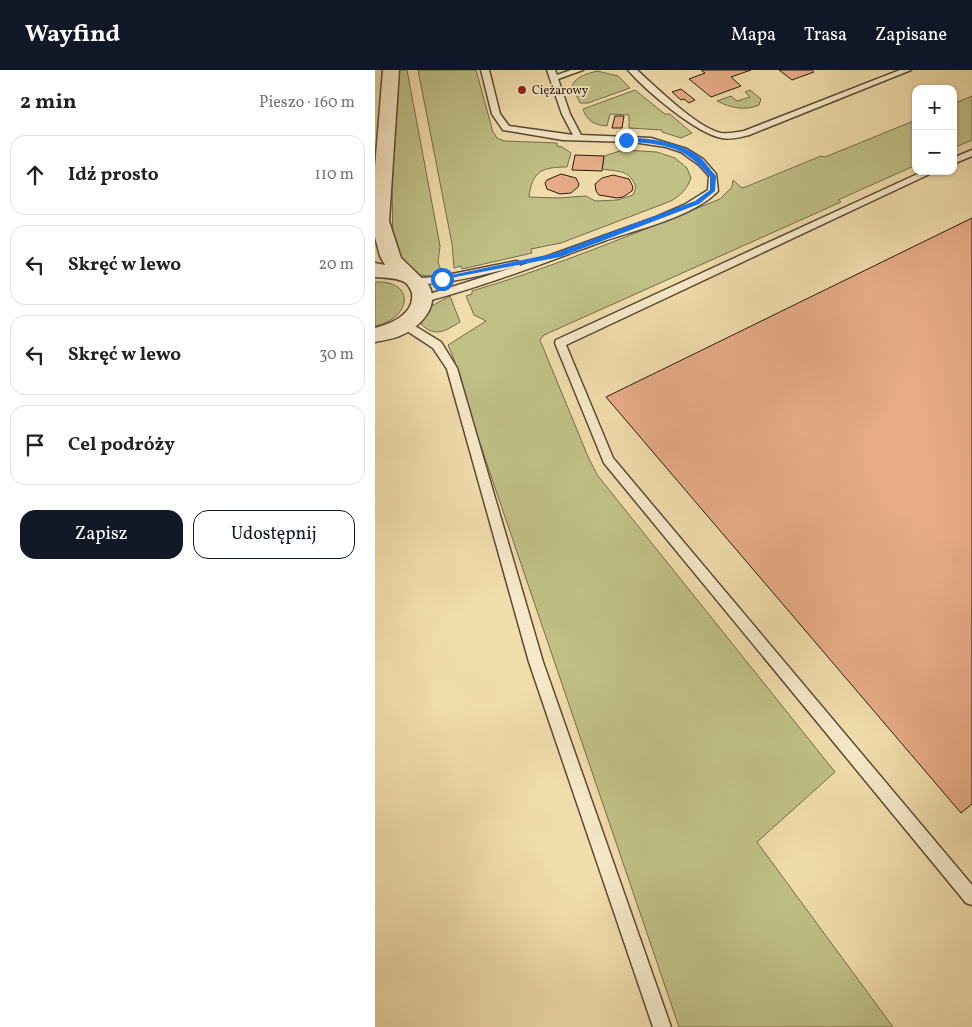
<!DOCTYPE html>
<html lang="pl">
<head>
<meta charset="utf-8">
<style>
	:root { --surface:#fff; --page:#f6f6f6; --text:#222; --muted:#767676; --line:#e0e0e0; --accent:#111827 }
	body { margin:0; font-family:Vollkorn,serif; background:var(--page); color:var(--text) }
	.controls { position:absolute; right:15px; top:15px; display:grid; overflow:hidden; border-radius:10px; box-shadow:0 1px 4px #0004 }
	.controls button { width:45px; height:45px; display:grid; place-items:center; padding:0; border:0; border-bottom:1px solid var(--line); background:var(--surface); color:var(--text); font:25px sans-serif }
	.stop { position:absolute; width:15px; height:15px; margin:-11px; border:4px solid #1a73e8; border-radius:50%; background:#fff }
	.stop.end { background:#1a73e8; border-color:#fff; box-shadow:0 1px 5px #0008 }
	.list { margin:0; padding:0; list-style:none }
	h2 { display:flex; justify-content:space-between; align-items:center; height:65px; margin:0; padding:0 20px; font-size:21px }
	h2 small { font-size:16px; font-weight:400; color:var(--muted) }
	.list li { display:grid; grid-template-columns:32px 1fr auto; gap:15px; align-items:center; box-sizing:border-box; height:80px; margin:0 10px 10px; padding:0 10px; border:1px solid var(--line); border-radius:15px }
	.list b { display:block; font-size:19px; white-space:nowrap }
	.list em { font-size:16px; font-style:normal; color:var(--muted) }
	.actions { display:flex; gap:10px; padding:15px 20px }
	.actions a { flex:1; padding:11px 0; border:1px solid var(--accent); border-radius:15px; text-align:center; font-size:18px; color:var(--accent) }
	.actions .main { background:var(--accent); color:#fff }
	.icon { flex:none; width:28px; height:28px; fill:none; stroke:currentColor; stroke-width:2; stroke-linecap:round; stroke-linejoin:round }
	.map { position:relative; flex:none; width:597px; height:957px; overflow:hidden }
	header { display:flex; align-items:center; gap:30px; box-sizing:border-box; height:70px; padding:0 25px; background:var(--accent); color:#fff }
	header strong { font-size:24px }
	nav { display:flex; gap:28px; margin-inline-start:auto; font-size:18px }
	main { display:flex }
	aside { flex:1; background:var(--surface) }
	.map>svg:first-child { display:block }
	.green { fill:#bfbf86; stroke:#746c4a }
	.building { fill:#e7ac87; stroke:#28190d }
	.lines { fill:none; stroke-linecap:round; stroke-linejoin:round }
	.service-casing { stroke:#5a4a34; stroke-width:3 }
	.minor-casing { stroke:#5a4a34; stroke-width:3 }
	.service { fill:#f6e8c8; fill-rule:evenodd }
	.minor { fill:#f6e8c8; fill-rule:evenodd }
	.route { fill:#1a73e8 }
	.poi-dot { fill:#8f2418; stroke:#f6e8c8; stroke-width:2 }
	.labels { text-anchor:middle; stroke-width:4; stroke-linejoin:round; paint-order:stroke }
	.far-poi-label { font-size:12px; fill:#28190d; stroke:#f6e8c8; text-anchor:start }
</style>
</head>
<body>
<header>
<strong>Wayfind</strong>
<nav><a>Mapa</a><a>Trasa</a><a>Zapisane</a></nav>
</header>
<main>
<aside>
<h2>2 min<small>Pieszo · 160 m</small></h2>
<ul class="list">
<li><svg class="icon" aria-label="ahead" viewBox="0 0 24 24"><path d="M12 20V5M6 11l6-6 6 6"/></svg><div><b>Idź prosto</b></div><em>110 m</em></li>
<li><svg class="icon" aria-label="left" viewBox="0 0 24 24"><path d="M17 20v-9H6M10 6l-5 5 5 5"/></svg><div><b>Skręć w lewo</b></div><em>20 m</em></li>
<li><svg class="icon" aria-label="left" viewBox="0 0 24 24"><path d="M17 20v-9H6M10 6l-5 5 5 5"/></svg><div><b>Skręć w lewo</b></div><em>30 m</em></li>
<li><svg class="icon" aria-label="arrive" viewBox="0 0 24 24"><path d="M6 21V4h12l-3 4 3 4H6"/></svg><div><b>Cel podróży</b></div></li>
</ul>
<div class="actions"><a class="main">Zapisz</a><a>Udostępnij</a></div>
</aside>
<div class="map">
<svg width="597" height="957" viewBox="0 0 597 957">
	<rect width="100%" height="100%" fill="#f1dcab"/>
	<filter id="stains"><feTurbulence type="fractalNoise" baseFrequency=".004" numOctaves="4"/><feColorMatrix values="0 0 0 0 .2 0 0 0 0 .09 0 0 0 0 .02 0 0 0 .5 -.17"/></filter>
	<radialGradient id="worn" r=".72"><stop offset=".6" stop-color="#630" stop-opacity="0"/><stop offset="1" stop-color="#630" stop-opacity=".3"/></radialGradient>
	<g class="green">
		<path d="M 24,0 L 32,0 L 65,176 L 63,192 L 68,206 L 53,206 L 39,204 L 27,197 L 18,176 L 17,120 Z"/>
		<path d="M 43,0 L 101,0 L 118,62 L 122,68 L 129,71 L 182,73 L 182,76 L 187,77 L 196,83 L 192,97 C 167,97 157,101 154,127 L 183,128 L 211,126 L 220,131 L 242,130 L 258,125 L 261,117 C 254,99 244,102 227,99 L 229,86 L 248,80 L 282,82 L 300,88 L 312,98 L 316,108 C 312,119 306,125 296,131 L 186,173 L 156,179 L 157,183 L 87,199 L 86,196 L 79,198 L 77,174 Z"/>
		<path d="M 222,1 L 243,6 L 255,18 L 213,33 L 205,33 L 197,16 C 201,6 212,4 222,1 Z"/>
		<path d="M 260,20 L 290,44 L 295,44 L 317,63 L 306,68 L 287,62 L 287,60 L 254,58 L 254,45 L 235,44 L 232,56 C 219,55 212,51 208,39 Z"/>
		<path d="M 375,20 L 386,29 L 384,35 C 370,41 356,38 342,31 L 356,26 L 362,31 L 375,27 L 370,22 Z"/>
		<path d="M 597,26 L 597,70 L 578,78 L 578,34 Z"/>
		<path d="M 541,50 L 541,95 L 463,130 L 466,132 L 169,265 L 165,270 L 214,389 L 223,406 L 460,702 L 382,772 L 518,957 L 304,957 L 83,309 L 80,292 L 73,275 L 111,251 L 99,245 L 91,226 L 97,224 L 97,221 C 182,196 263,162 345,129 L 357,117 L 358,110 L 367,118 L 373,116 L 446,86 L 450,87 Z"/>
		<path d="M 0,212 C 42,210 36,249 0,256 Z"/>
		<path d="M 75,226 L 85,252 C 70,261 60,268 46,254 L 53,238 Z"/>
	</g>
	<g class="building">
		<path d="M 326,0 L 376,0 L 356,7 L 366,16 L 336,27 L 314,9 L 330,3 Z"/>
		<path d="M 404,0 L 437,0 L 439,2 L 417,10 Z"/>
		<path d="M 306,19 L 320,30 L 314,33 L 309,29 L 306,30 L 297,22 Z"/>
		<path d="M 240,46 L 249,46 L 247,58 L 237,58 Z"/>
		<path d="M 200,85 L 229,86 L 227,101 L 197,100 Z"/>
		<path d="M 186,104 L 201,108 L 204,114 L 203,117 L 196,123 L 185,124 L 172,119 L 170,113 L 172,110 Z"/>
		<path d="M 238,105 L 254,109 L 258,117 L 257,121 L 248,127 L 242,128 L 224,125 L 221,121 L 220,114 L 227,108 Z"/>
		<path d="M 597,148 L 597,734 L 586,743 L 231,327 Z"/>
	</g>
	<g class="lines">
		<g class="service-casing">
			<g id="service">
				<path d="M 106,0 L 114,0 L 125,44 L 134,56 L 198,65 L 187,44 L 172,0 L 180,0 L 182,5 L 196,0 L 208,0 L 183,9 L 195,44 L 206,65 L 276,68 L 312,79 L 328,89 L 341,104 L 343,121 C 320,146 261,160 229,171 C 169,193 110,216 49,232 L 45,231 L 45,227 L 140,197 C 124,201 48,221 38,211 L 39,209 L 67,206 L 141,191 L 144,192 L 145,196 L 281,147 L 309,135 L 333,120 L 334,106 L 324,95 L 306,82 L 291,77 L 258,72 L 188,70 L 128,60 L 117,44 Z"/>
				<path d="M 253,0 L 262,0 C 281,17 322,58 346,63 C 353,64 362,62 369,61 L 525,0 L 536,0 L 374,65 C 366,67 355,70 347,68 C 322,64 270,20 253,0 Z"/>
				<path d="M 597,80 L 597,86 L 578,94 L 578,88 Z"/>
				<path d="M 549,101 L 561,101 L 191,275 L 238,388 L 597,815 L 597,835 L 591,833 L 229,393 L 180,273 L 181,270 Z"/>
				<path d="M 30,250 L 66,272 L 82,298 L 168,592 L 296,957 L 278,957 L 154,592 L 72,299 L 58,278 L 26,257 L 25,254 Z"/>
			</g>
		</g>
		<g class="minor-casing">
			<path id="minor" d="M 8,0 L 24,0 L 14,151 L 26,188 L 53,214 C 66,235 46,256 27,265 C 19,269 9,270 0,272 L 0,258 C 16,254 40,244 37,223 C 36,220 34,216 31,213 C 22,207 10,208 0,207 L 0,193 L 10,195 L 5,186 L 0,167 L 0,98 Z"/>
		</g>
		<use href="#service" class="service"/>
		<use href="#minor" class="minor"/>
	</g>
	<path class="route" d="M 249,68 C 273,67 307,72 326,88 C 331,93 336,101 341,106 L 340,121 L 324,134 L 185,187 L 65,210 L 64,209 L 67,207 L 181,183 L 320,131 L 335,120 L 335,107 C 309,75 290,75 251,71 Z"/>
	<circle class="poi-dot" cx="147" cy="20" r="5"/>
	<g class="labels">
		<g class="far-poi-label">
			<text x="157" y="24">Ciężarowy</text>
		</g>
	</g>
	<rect width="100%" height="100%" filter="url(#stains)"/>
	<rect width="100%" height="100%" fill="url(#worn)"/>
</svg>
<div class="controls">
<button>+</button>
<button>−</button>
</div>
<div class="stop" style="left:67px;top:209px"></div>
<div class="stop end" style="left:251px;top:70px"></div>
</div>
</main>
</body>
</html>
